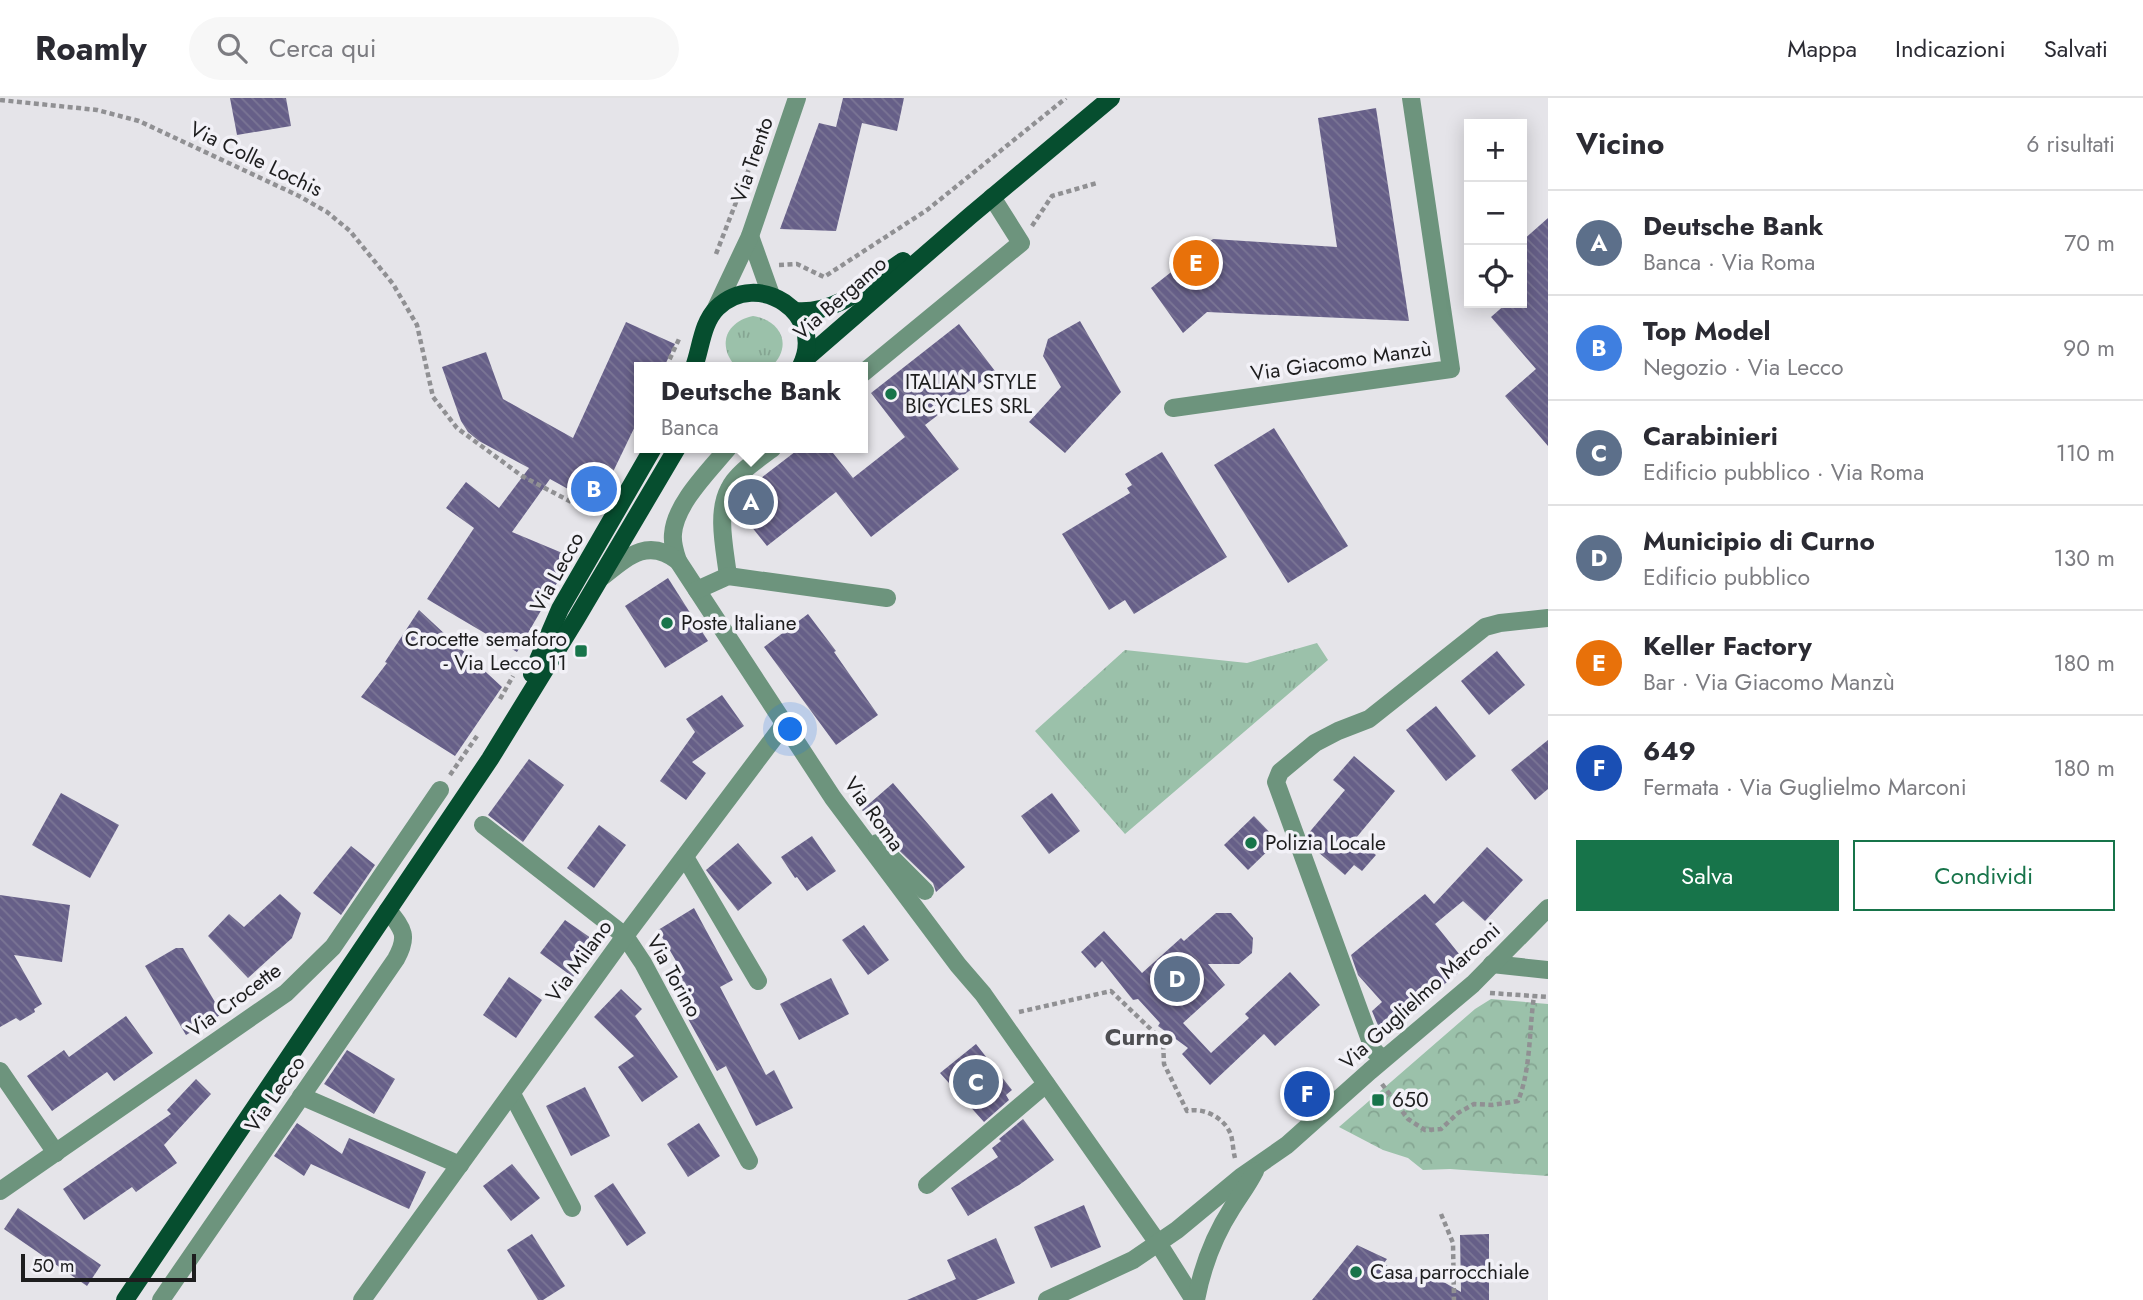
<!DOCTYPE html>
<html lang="it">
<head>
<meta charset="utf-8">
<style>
	:root { --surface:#fff; --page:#f7f7f7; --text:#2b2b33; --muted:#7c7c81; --line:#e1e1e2; --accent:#17744a }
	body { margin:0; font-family:Jost,sans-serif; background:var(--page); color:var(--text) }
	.controls { position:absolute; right:21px; top:21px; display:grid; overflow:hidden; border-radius:0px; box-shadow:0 4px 18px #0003 }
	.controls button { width:63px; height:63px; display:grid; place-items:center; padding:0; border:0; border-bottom:2px solid var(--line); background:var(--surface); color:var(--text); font:35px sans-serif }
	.scale { position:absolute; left:21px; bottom:18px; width:175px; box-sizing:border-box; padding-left:7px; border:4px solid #1d1d1e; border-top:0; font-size:19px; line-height:24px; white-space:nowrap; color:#1d1d1e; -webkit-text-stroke:5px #f2f1f7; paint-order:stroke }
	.you { position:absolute; left:791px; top:632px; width:24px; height:24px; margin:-18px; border:5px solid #fff; border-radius:50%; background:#1a73e8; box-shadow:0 0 0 10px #1a73e833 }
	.badge { display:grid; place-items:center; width:46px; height:46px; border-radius:50%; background:var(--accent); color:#fff; font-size:23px; font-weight:700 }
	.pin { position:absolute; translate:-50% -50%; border:4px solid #fff; box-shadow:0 2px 7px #0006 }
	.popup { position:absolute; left:634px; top:264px; width:234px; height:91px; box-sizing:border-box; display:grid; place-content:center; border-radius:0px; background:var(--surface); filter:drop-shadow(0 2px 5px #0005); font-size:23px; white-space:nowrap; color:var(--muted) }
	.popup b { font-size:26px; color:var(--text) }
	.popup::after { content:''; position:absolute; left:50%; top:100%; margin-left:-14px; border:14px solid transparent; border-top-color:var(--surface) }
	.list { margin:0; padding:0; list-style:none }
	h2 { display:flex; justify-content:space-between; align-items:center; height:91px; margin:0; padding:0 28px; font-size:30px }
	h2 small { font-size:23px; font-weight:400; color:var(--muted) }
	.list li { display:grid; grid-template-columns:46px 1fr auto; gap:21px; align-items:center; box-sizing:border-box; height:105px; padding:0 28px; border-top:2px solid var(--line) }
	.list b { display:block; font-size:26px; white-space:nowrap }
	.list p { margin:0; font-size:23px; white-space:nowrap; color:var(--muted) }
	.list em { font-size:23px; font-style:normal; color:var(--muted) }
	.actions { display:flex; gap:14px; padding:21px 28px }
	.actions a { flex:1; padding:16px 0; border:2px solid var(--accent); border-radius:0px; text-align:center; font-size:24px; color:var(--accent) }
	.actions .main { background:var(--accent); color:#fff }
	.icon { flex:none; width:38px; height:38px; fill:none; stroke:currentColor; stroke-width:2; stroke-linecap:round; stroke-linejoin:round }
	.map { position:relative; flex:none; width:1548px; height:1202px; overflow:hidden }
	header { display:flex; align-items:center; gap:42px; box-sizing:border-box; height:98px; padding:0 35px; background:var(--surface); border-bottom:2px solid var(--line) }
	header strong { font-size:33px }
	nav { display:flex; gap:38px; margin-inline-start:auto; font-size:24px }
	.search { width:490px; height:63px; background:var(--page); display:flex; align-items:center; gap:18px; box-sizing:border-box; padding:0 24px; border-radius:38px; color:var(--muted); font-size:26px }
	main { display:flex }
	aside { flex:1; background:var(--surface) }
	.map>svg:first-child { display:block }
	.grass { fill:url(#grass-tufts) }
	.park { fill:url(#park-crowns) }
	.building { fill:url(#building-back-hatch) }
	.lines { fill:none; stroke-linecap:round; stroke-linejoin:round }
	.path { stroke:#909093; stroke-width:4.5; stroke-dasharray:5 3.5; stroke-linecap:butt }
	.minor { stroke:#6d947d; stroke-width:18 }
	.major { stroke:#064e2f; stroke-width:18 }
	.poi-dot { fill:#17744a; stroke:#f2f1f7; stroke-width:2.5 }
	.labels { text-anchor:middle; stroke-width:7; stroke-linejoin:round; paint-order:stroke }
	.street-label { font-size:21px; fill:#1d1d1e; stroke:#f2f1f7 }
	.poi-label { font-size:21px; fill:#1d1d1e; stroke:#f2f1f7; text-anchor:start }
	.quarter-label { font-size:24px; font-weight:bold; fill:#4e4e52; stroke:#f2f1f7 }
</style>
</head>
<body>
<header>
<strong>Roamly</strong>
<div class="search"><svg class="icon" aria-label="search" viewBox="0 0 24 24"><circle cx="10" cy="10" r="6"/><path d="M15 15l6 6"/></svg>Cerca qui</div>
<nav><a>Mappa</a><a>Indicazioni</a><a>Salvati</a></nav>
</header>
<main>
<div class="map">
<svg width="1548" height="1202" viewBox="0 0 1548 1202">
	<defs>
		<pattern id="grass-tufts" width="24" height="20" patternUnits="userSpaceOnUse" patternTransform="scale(1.75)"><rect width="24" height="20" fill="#9bc1aa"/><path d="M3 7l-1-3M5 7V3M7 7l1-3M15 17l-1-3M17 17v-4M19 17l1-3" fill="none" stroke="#85a592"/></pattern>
		<pattern id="park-crowns" width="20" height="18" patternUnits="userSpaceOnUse" patternTransform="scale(1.75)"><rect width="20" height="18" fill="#9bc1aa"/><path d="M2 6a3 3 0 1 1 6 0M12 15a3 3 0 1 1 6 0" fill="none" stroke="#85a592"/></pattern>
		<pattern id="building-back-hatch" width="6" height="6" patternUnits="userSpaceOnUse" patternTransform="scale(1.75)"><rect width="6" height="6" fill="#665f88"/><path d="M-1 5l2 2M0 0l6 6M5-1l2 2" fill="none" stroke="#7b7695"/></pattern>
	</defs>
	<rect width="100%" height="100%" fill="#e5e4e9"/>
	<g class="grass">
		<path d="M 753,218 C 782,222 793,249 771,269 L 736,269 C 717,248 725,224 753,218 Z"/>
		<path d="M 1317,545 L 1328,562 L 1125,736 L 1035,633 L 1125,552 L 1247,565 Z"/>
	</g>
	<path class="park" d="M 1491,901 L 1548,906 L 1548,1078 L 1450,1071 L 1423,1072 L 1408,1060 L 1383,1052 L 1339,1029 L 1475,911 Z"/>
	<g class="building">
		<path d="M 230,0 L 286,0 L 291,28 L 237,37 Z"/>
		<path d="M 843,0 L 904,0 L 897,33 L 862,25 L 836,133 L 780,131 L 819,25 L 836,29 Z"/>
		<path d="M 1376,10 L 1409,223 L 1207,214 L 1183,235 L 1151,190 L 1213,141 L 1337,149 L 1318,20 Z"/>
		<path d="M 1548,120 L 1548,348 L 1505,298 L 1536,271 L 1491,219 L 1507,205 L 1522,205 L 1522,143 Z"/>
		<path d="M 1080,223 L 1121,294 L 1065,355 L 1029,324 L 1061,289 L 1043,258 L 1048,241 Z"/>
		<path d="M 626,224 L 675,246 L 664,269 L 639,269 L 639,320 L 597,407 L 550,381 L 512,434 L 572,459 L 517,554 L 427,501 L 474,430 L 446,410 L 466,384 L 499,410 L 529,370 L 479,343 L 468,334 L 461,323 L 442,269 L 486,254 L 503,301 L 573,340 Z"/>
		<path d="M 959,226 L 995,273 L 925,327 L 959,371 L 871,439 L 836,394 L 767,448 L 735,408 L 739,397 L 800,350 L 829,350 L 853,380 L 905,339 L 871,295 Z"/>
		<path d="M 1274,330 L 1348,448 L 1288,485 L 1214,367 Z"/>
		<path d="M 1162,354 L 1227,459 L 1134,516 L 1125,502 L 1109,512 L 1062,436 L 1130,395 L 1127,390 L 1132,387 L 1125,376 Z"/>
		<path d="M 668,480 L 708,543 L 665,570 L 625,508 Z"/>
		<path d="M 419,512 L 502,589 L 455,658 L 361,599 L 387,565 L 385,564 Z"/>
		<path d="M 808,516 L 836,553 L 834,554 L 878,617 L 836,647 L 764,549 Z"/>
		<path d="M 1497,553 L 1525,587 L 1489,617 L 1461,583 Z"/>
		<path d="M 722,597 L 744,628 L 692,664 L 706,675 L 686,702 L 660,683 L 695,634 L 686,621 Z"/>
		<path d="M 1436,608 L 1476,658 L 1446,683 L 1406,632 Z"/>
		<path d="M 1548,642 L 1548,691 L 1535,702 L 1511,672 Z"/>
		<path d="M 1354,658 L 1395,693 L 1356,740 L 1376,757 L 1362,773 L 1354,767 L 1345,777 L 1311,748 L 1307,737 L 1345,692 L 1333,682 Z"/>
		<path d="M 529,661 L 564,687 L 523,744 L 488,717 Z"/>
		<path d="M 893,685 L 965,769 L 936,794 L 933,785 L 881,735 L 862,712 Z"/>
		<path d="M 61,695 L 119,727 L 90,780 L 32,747 Z"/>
		<path d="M 1052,695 L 1080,733 L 1049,756 L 1021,718 Z"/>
		<path d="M 1254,718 L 1278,743 L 1248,772 L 1224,747 Z"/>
		<path d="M 599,727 L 626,747 L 594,790 L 567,770 Z"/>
		<path d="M 812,738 L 836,773 L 807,793 L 797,779 L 795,780 L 781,759 Z"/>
		<path d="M 738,745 L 772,785 L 738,813 L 706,772 Z"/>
		<path d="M 351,748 L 375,767 L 341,817 L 313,795 Z"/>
		<path d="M 1487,749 L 1523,782 L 1485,823 L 1463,803 L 1435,826 L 1468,867 L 1382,937 L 1372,913 L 1382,904 L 1358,877 L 1351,857 L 1425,796 L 1434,806 Z"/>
		<path d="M 280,796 L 301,815 L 292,840 L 248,880 L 208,838 L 229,816 L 244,829 Z"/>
		<path d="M 0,797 L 70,807 L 62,864 L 14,857 L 42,906 L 34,911 L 35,914 L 20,923 L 16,920 L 0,929 Z"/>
		<path d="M 694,810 L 733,882 L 720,889 L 766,977 L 774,972 L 793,1010 L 756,1028 L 726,968 L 717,973 L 667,883 L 683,875 L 658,832 Z"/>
		<path d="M 1216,815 L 1231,815 L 1253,840 L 1252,855 L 1239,866 L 1208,866 L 1225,887 L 1183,925 L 1211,955 L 1249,920 L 1245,916 L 1290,874 L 1320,907 L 1275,948 L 1264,936 L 1210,987 L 1182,956 L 1188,950 L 1158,928 L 1160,925 L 1138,901 L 1133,902 L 1102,863 L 1095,870 L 1081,854 L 1104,833 L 1142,875 L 1181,840 L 1184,843 Z"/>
		<path d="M 565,822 L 598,845 L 573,879 L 540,855 Z"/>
		<path d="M 864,827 L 889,862 L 868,877 L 842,842 Z"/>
		<path d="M 176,850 L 183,850 L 222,916 L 186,937 L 145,868 Z"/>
		<path d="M 509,879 L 542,902 L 516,940 L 483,917 Z"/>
		<path d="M 831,880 L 849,916 L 799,942 L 780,906 Z"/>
		<path d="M 621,891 L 642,911 L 635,918 L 678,979 L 642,1004 L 618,969 L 634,958 L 594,919 Z"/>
		<path d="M 126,918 L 153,955 L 114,983 L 107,974 L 52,1013 L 27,978 L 64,952 L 69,959 Z"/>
		<path d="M 976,946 L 1012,992 L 1006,997 L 1009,1002 L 984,1024 L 940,975 Z"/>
		<path d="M 347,952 L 395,981 L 374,1016 L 324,986 Z"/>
		<path d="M 196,981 L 211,996 L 164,1047 L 177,1065 L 136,1094 L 132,1089 L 84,1122 L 63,1091 L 171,1016 L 167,1012 Z"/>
		<path d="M 585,989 L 610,1038 L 571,1058 L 546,1008 Z"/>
		<path d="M 1023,1021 L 1054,1062 L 1019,1087 L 968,1118 L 951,1090 L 998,1059 L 992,1050 L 1001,1043 L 999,1041 Z"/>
		<path d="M 297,1025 L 342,1056 L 349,1040 L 426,1074 L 409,1111 L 311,1066 L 304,1078 L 274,1058 Z"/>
		<path d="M 699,1025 L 720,1058 L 688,1079 L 667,1046 Z"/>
		<path d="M 512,1066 L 540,1100 L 511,1123 L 483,1088 Z"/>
		<path d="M 613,1085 L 646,1135 L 627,1148 L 594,1098 Z"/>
		<path d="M 1084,1107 L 1101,1149 L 1051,1170 L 1034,1129 Z"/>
		<path d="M 18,1110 L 101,1167 L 87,1188 L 4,1131 Z"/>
		<path d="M 532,1136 L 565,1188 L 543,1202 L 538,1202 L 507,1152 Z"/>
		<path d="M 1489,1136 L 1489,1202 L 1312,1202 L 1357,1147 L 1387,1161 L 1384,1165 L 1405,1183 L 1428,1175 L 1461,1194 L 1460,1137 Z"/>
		<path d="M 996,1140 L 1015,1185 L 976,1202 L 907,1202 L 956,1181 L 947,1162 Z"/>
	</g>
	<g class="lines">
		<g class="path">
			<path d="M 0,2 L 97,12 L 139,23 L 299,98 L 327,114 L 350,133 L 393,186 L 417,227 L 433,299 L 457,330 L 522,378 L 594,416"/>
			<path d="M 1032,128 L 1052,98 L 1097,85"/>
			<path d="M 716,156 L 752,63"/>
			<path d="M 779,167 L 797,166 L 824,179 L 927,112 L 1066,0"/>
			<path d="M 666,269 L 679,241"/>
			<path d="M 500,601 L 513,578"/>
			<path d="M 450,677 L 479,635"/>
			<path d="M 1490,895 L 1548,899"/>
			<path d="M 1019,914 L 1111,893 L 1163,943 L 1164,966 L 1187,1013 C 1204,1009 1225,1020 1231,1037 C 1233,1044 1233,1053 1235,1060"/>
			<path d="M 1382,986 L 1408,1021 L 1425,1032 L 1441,1031 L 1458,1015 L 1474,1006 L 1492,1007 L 1518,1003 C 1531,971 1529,932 1534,898"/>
			<path d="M 1441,1116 L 1453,1145 L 1454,1202"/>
		</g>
		<g class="minor">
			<path d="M 750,138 L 771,197"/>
			<path d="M 716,210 L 750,138 L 797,0"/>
			<path d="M 863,275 L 1021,145 L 992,99"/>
			<path d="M 1173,310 L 1451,271 L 1411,0"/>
			<path d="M 728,350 C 709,373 675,406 673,436 C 672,446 675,454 678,463 L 833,700 L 958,867 L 983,896 L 1158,1145 L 1194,1202"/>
			<path d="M 728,478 C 725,452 716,415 729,391 C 737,374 759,361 773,350"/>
			<path d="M 602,479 C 627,459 648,439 678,463"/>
			<path d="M 697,492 L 728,478 L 887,500"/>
			<path d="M 483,727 L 625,838 L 643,865 L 749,1063"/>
			<path d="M 877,745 L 925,793"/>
			<path d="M 685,759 L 758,883"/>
			<path d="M 1492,866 L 1548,872"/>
			<path d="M 1383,961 L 1374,953 L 1276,684 L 1280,674 L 1315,645 L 1338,633 L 1369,621 L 1485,529 L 1500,525 L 1548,520"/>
			<path d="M 0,973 L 56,1055"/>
			<path d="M 512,996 L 572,1110"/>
			<path d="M 301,998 L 460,1067"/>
			<path d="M 927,1087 L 1046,986"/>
			<path d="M 0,1093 L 286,895 L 333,849 L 440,692"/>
			<path d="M 161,1202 L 396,861 C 409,838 403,831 388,812"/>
			<path d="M 362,1202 L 625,838 L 785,625"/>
			<path d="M 1047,1202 L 1133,1162 L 1177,1132 L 1241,1079 L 1287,1047 L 1370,973 L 1473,886 L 1548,810"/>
			<path d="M 1196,1202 C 1202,1170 1214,1138 1232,1110 C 1240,1097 1248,1087 1255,1073"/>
		</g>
		<g class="major">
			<path d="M 795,213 C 836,217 870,185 903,163"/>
			<path d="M 804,262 L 970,118 L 1111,0"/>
			<path d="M 694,269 C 701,250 702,225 717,210 C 758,170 827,216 801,268"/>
			<path d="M 532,576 L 560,511 L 653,350"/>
			<path d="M 125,1202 L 490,661 L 576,521 L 677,350"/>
		</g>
	</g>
	<g class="poi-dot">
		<circle cx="891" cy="296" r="7"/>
		<circle cx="667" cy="525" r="7"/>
		<rect x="574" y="546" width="14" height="14" rx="3.5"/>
		<circle cx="1251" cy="745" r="7"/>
		<rect x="1371" y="995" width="14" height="14" rx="3.5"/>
		<circle cx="1356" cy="1174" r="7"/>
	</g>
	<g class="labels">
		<g class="street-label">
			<text transform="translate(256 61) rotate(26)" y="7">Via Colle Lochis</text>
			<text transform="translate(752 62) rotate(-71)" y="7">Via Trento</text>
			<text transform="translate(840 200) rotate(-41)" y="7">Via Bergamo</text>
			<text transform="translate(1341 263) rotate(-8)" y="7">Via Giacomo Manzù</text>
			<text transform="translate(557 474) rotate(-61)" y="7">Via Lecco</text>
			<text transform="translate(874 716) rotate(54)" y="7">Via Roma</text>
			<text transform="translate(579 863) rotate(-54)" y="7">Via Milano</text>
			<text transform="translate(674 878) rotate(61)" y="7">Via Torino</text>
			<text transform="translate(1420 898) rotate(-42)" y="7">Via Guglielmo Marconi</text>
			<text transform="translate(234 902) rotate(-36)" y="7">Via Crocette</text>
			<text transform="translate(275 996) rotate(-55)" y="7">Via Lecco</text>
		</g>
		<g class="poi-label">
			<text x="905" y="291">ITALIAN STYLE<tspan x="905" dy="24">BICYCLES SRL</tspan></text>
			<text x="681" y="532">Poste Italiane</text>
			<text x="567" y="548" text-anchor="end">Crocette semaforo<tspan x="567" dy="24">- Via Lecco 11</tspan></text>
			<text x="1265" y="752">Polizia Locale</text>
			<text x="1392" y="1009">650</text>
			<text x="1370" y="1181">Casa parrocchiale</text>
		</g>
		<g class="quarter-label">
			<text x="1139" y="947">Curno</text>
		</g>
	</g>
</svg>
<div class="controls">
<button>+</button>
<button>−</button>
<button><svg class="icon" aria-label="locate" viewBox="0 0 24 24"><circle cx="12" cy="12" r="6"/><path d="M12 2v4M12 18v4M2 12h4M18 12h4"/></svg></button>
</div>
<div class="scale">50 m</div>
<div class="you"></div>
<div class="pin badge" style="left:751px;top:404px;background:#5c6f8a">A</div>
<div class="popup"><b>Deutsche Bank</b>Banca</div>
<div class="pin badge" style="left:594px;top:391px;background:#3f7fe0">B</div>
<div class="pin badge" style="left:976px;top:984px;background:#5c6f8a">C</div>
<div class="pin badge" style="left:1177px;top:881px;background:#5c6f8a">D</div>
<div class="pin badge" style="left:1196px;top:165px;background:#e8710a">E</div>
<div class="pin badge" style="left:1307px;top:996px;background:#1a4fb4">F</div>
</div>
<aside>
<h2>Vicino<small>6 risultati</small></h2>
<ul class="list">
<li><span class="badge" style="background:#5c6f8a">A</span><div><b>Deutsche Bank</b><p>Banca · Via Roma</p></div><em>70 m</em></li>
<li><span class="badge" style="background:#3f7fe0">B</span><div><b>Top Model</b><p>Negozio · Via Lecco</p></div><em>90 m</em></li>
<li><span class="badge" style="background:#5c6f8a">C</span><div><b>Carabinieri</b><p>Edificio pubblico · Via Roma</p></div><em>110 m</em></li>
<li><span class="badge" style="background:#5c6f8a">D</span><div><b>Municipio di Curno</b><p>Edificio pubblico</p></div><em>130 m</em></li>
<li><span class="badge" style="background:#e8710a">E</span><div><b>Keller Factory</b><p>Bar · Via Giacomo Manzù</p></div><em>180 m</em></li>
<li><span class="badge" style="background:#1a4fb4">F</span><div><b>649</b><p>Fermata · Via Guglielmo Marconi</p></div><em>180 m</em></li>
</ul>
<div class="actions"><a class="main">Salva</a><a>Condividi</a></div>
</aside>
</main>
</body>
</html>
